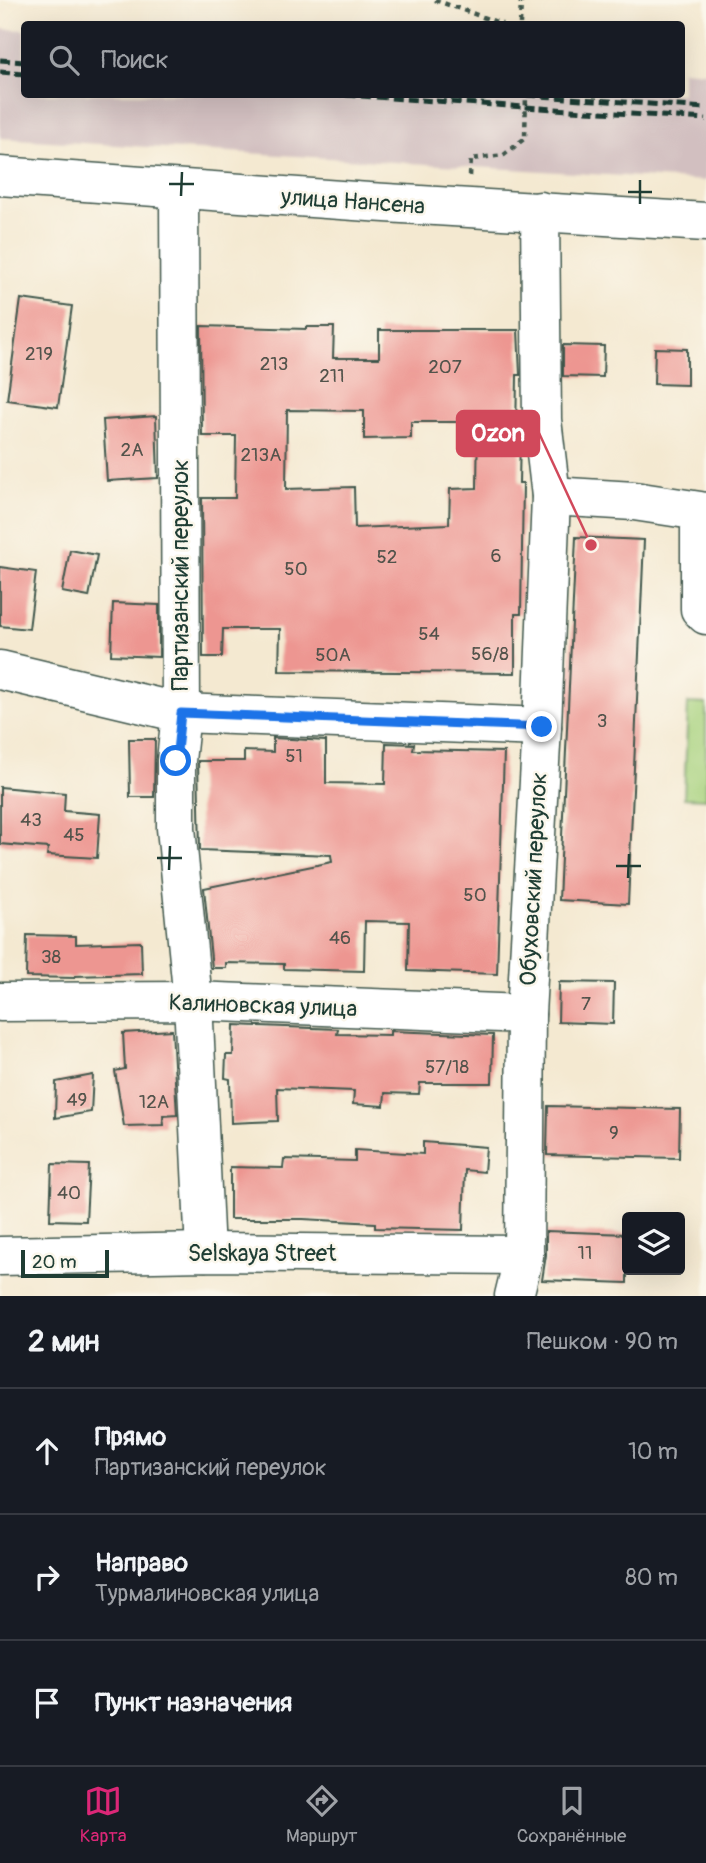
<!DOCTYPE html>
<html lang="ru">
<head>
<meta charset="utf-8">
<style>
	:root { --surface:#171b24; --page:#20242c; --text:#f1f3f6; --muted:#9ea1a6; --line:#363941; --accent:#db2777 }
	body { margin:0; font-family:Pangolin,sans-serif; background:var(--page); color:var(--text) }
	.controls { position:absolute; right:21px; bottom:21px; display:grid; overflow:hidden; border-radius:7px; box-shadow:0 7px 28px #0002 }
	.controls button { width:63px; height:63px; display:grid; place-items:center; padding:0; border:0; border-bottom:2px solid var(--line); background:var(--surface); color:var(--text); font:35px sans-serif }
	.scale { position:absolute; left:21px; bottom:18px; width:88px; box-sizing:border-box; padding-left:7px; border:4px solid #1f3d34; border-top:0; font-size:19px; line-height:24px; white-space:nowrap; color:#1f3d34; -webkit-text-stroke:5px #fbf7ec; paint-order:stroke }
	.stop { position:absolute; width:21px; height:21px; margin:-16px; border:5px solid #1a73e8; border-radius:50%; background:#fff }
	.stop.end { background:#1a73e8; border-color:#fff; box-shadow:0 2px 7px #0008 }
	.list { margin:0; padding:0; list-style:none }
	h2 { display:flex; justify-content:space-between; align-items:center; height:91px; margin:0; padding:0 28px; font-size:30px }
	h2 small { font-size:23px; font-weight:400; color:var(--muted) }
	.list li { display:grid; grid-template-columns:46px 1fr auto; gap:21px; align-items:center; box-sizing:border-box; height:126px; padding:0 28px; border-top:2px solid var(--line) }
	.list b { display:block; font-size:26px; white-space:nowrap }
	.list p { margin:0; font-size:23px; white-space:nowrap; color:var(--muted) }
	.list em { font-size:23px; font-style:normal; color:var(--muted) }
	.icon { flex:none; width:38px; height:38px; fill:none; stroke:currentColor; stroke-width:2; stroke-linecap:round; stroke-linejoin:round }
	.map { position:relative; flex:none; width:706px; height:1296px; overflow:hidden }
	.search { position:absolute; background:var(--surface); box-shadow:0 7px 28px #0002; left:21px; right:21px; top:21px; height:77px; display:flex; align-items:center; gap:18px; box-sizing:border-box; padding:0 24px; border-radius:7px; color:var(--muted); font-size:26px }
	.sheet { height:469px; background:var(--surface) }
	nav { display:flex; justify-content:space-around; align-items:center; box-sizing:border-box; height:98px; border-top:2px solid var(--line); background:var(--surface); font-size:19px; color:var(--muted) }
	nav a { display:grid; justify-items:center; gap:4px }
	nav .on { color:var(--accent) }
	.map>svg:first-child { display:block }
	.industrial { fill:#d2bfc0 }
	.green { fill:#a8d27e; stroke:#648859; stroke-width:2 }
	.building { fill:#ed9691; fill-rule:evenodd }
	.lines { fill:none; stroke-linecap:round; stroke-linejoin:round }
	.minor-casing { stroke:#3f574c; stroke-width:41 }
	.major-casing { stroke:#3f574c; stroke-width:41 }
	.path { stroke:#3f574c; stroke-width:4.5; stroke-dasharray:5 5; stroke-linecap:butt }
	.minor { stroke:#fff; stroke-width:38 }
	.major { stroke:#fff; stroke-width:38 }
	.rail { stroke:#1f3d34; stroke-width:5; stroke-dasharray:10 5; stroke-linecap:butt }
	.route { stroke:#1a73e8; stroke-width:9 }
	.ticks { fill:none; stroke:#1f3d34; stroke-width:2.5 }
	.labels { text-anchor:middle; stroke-width:5; stroke-linejoin:round; paint-order:stroke }
	.number-label { font-size:19px; fill:#52534b }
	.street-label { font-size:23px; fill:#1f3d34; stroke:#fbf7ec }
	.leader { fill:none; stroke:#d1495b; stroke-width:2.5 }
	.callout-dot { fill:#d1495b; stroke:#fbf7ec; stroke-width:2.5 }
	.callout { fill:#d1495b; stroke:#d1495b; stroke-width:2.5 }
	.callout-label { font-size:24px; text-anchor:middle; font-weight:bold; fill:#fff }
</style>
</head>
<body>
<div class="map">
<svg width="706" height="1296" viewBox="0 0 706 1296">
	<rect width="100%" height="100%" fill="#fbf7ec"/>
	<filter id="ink" filterUnits="userSpaceOnUse"><feTurbulence type="fractalNoise" baseFrequency=".0143" numOctaves="2"/><feDisplacementMap in="SourceGraphic" scale="14" xChannelSelector="R" yChannelSelector="G"/><feConvolveMatrix kernelMatrix="1 2 1 2 8 2 1 2 1" color-interpolation-filters="sRGB"/></filter>
	<filter id="wash" filterUnits="userSpaceOnUse"><feTurbulence type="fractalNoise" baseFrequency=".00686" numOctaves="4" result="noise"/><feDisplacementMap in="SourceGraphic" scale="28" xChannelSelector="R" yChannelSelector="G"/><feGaussianBlur stdDeviation="1.57" result="paint"/><feColorMatrix in="noise" values="0 0 0 0 0 0 0 0 0 0 0 0 0 0 0 0 0 1.4 0 .05"/><feComposite in="paint" operator="in"/></filter>
	<g filter="url(#wash)">
		<rect width="100%" height="100%" fill="#f4e9d1"/>
		<path class="industrial" d="M 0,29 L 24,30 L 24,94 L 682,94 L 682,70 L 706,72 L 706,181 L 0,138 Z"/>
		<path class="green" d="M 688,703 L 706,704 L 706,799 L 684,798 Z"/>
		<g id="blocks">
			<g class="building">
				<path d="M 21,299 L 72,306 L 58,407 L 7,400 Z"/>
				<path d="M 201,326 L 306,329 L 306,327 L 334,327 L 333,358 L 379,358 L 379,330 L 518,330 L 520,375 L 517,375 L 516,437 L 520,437 L 519,483 L 523,483 L 521,614 L 515,614 L 515,673 L 279,671 L 280,629 L 223,629 L 222,657 L 203,657 L 202,498 L 235,498 L 236,436 L 202,436 ZM 287,410 L 364,411 L 364,439 L 411,438 L 411,422 L 478,422 L 477,488 L 450,489 L 449,524 L 355,528 L 354,487 L 286,489 Z"/>
				<path d="M 563,345 L 604,346 L 603,377 L 563,376 Z"/>
				<path d="M 655,348 L 687,349 L 687,385 L 654,384 Z"/>
				<path d="M 156,416 L 158,478 L 107,481 L 103,420 Z"/>
				<path d="M 576,537 L 644,540 L 628,904 L 559,900 Z"/>
				<path d="M 70,550 L 97,555 L 89,597 L 62,592 Z"/>
				<path d="M 0,567 L 36,572 L 29,629 L 0,626 Z"/>
				<path d="M 113,603 L 159,605 L 159,657 L 111,655 Z"/>
				<path d="M 273,738 L 326,741 L 326,783 L 385,784 L 386,743 L 414,744 L 413,750 L 504,752 L 497,974 L 408,971 L 409,922 L 365,921 L 364,971 L 284,969 L 284,964 L 226,963 L 226,968 L 212,968 L 204,888 L 332,862 L 331,855 L 200,850 L 198,761 L 244,761 L 244,751 L 273,752 Z"/>
				<path d="M 129,739 L 155,739 L 154,797 L 130,797 Z"/>
				<path d="M 0,787 L 65,793 L 64,811 L 100,814 L 97,858 L 47,855 L 48,848 L 0,844 Z"/>
				<path d="M 27,935 L 76,936 L 76,944 L 141,942 L 142,974 L 75,976 L 75,978 L 26,977 Z"/>
				<path d="M 559,982 L 614,983 L 613,1024 L 558,1022 Z"/>
				<path d="M 234,1025 L 338,1029 L 337,1034 L 390,1035 L 390,1031 L 493,1035 L 492,1083 L 420,1083 L 419,1094 L 385,1093 L 384,1106 L 353,1104 L 354,1091 L 277,1088 L 278,1121 L 231,1123 L 230,1079 L 225,1078 L 226,1055 L 233,1055 Z"/>
				<path d="M 172,1030 L 177,1115 L 163,1116 L 164,1125 L 124,1126 L 115,1071 L 125,1069 L 123,1033 Z"/>
				<path d="M 93,1075 L 91,1112 L 55,1118 L 56,1082 Z"/>
				<path d="M 548,1106 L 680,1109 L 679,1158 L 547,1155 Z"/>
				<path d="M 423,1142 L 486,1147 L 484,1172 L 465,1170 L 463,1230 L 375,1228 L 375,1223 L 303,1219 L 230,1219 L 230,1167 L 283,1168 L 284,1159 L 355,1161 L 355,1150 L 423,1154 Z"/>
				<path d="M 52,1164 L 89,1165 L 86,1221 L 50,1220 Z"/>
				<path d="M 546,1231 L 627,1234 L 627,1283 L 542,1280 L 546,1255 Z"/>
			</g>
		</g>
	</g>
	<g filter="url(#ink)">
		<use href="#blocks" fill-opacity="0" stroke="#3f574c" stroke-width="2"/>
		<g class="lines">
			<g class="minor-casing">
				<g id="minor">
					<path d="M 179,190 L 181,713 L 176,761 L 176,828 L 193,1001 L 205,1252"/>
					<path d="M 551,496 L 634,501 L 700,511 L 700,609 L 706,615"/>
					<path d="M 0,670 L 181,713 L 542,727"/>
					<path d="M 0,1002 L 193,1001 L 526,1014"/>
					<path d="M 0,1256 L 205,1252 L 524,1255"/>
					<path d="M 514,1296 L 524,1255 L 526,1014 L 542,727 L 551,496 L 542,420 L 540,211"/>
				</g>
			</g>
			<g class="major-casing">
				<path id="major" d="M 0,176 L 369,202 L 706,222"/>
			</g>
			<g class="path">
				<path d="M 435,0 L 502,24"/>
				<path d="M 520,24 L 521,0"/>
				<path d="M 470,176 L 471,159 L 504,155 L 525,138 L 526,94"/>
			</g>
			<use href="#minor" class="minor"/>
			<use href="#major" class="major"/>
			<g class="rail">
				<path d="M 0,60 L 24,62"/>
				<path d="M 0,72 L 24,74"/>
				<path d="M 331,94 L 706,119"/>
				<path d="M 512,94 L 706,108"/>
			</g>
		</g>
	</g>
	<g class="lines" filter="url(#ink)">
		<path class="route" d="M 176,761 L 181,713 L 542,727"/>
	</g>
	<path class="ticks" d="M 169,184 L 194,184M 628,192 L 652,192M 181,196 L 182,172M 640,204 L 640,180M 157,858 L 182,858M 616,866 L 641,866M 169,870 L 170,846M 628,878 L 629,854"/>
	<g class="labels">
		<g class="number-label">
			<text x="39" y="360">219</text>
			<text x="274" y="370">213</text>
			<text x="445" y="373">207</text>
			<text x="332" y="382">211</text>
			<text x="132" y="456">2А</text>
			<text x="261" y="461">213А</text>
			<text x="496" y="562">6</text>
			<text x="387" y="563">52</text>
			<text x="296" y="575">50</text>
			<text x="429" y="640">54</text>
			<text x="490" y="660">56/8</text>
			<text x="333" y="661">50А</text>
			<text x="602" y="727">3</text>
			<text x="294" y="762">51</text>
			<text x="31" y="826">43</text>
			<text x="74" y="841">45</text>
			<text x="475" y="901">50</text>
			<text x="340" y="944">46</text>
			<text x="51" y="963">38</text>
			<text x="586" y="1010">7</text>
			<text x="447" y="1073">57/18</text>
			<text x="77" y="1106">49</text>
			<text x="154" y="1108">12А</text>
			<text x="614" y="1139">9</text>
			<text x="69" y="1199">40</text>
			<text x="585" y="1259">11</text>
		</g>
		<g class="street-label">
			<text transform="translate(353 201) rotate(4)" y="8">улица Нансена</text>
			<text transform="translate(180 575) rotate(-90)" y="8">Партизанский переулок</text>
			<text transform="translate(533 879) rotate(-87)" y="8">Обуховский переулок</text>
			<text transform="translate(263 1005) rotate(2)" y="8">Калиновская улица</text>
			<text x="262" y="1261">Selskaya Street</text>
		</g>
	</g>
	<path class="leader" d="M591 545L539 433"/>
	<circle class="callout-dot" cx="591" cy="545" r="7"/>
	<rect class="callout" x="457" y="411" width="82" height="45" rx="7"/>
	<g class="callout-label">
		<text x="498" y="441">Ozon</text>
	</g>
</svg>
<div class="controls">
<button><svg class="icon" aria-label="layers" viewBox="0 0 24 24"><path d="M12 4l9 5-9 5-9-5zM3 14l9 5 9-5"/></svg></button>
</div>
<div class="scale">20 m</div>
<div class="stop" style="left:176px;top:761px"></div>
<div class="stop end" style="left:542px;top:727px"></div>
<div class="search"><svg class="icon" aria-label="search" viewBox="0 0 24 24"><circle cx="10" cy="10" r="6"/><path d="M15 15l6 6"/></svg>Поиск</div>
</div>
<section class="sheet">
<h2>2 мин<small>Пешком · 90 m</small></h2>
<ul class="list">
<li><svg class="icon" aria-label="ahead" viewBox="0 0 24 24"><path d="M12 20V5M6 11l6-6 6 6"/></svg><div><b>Прямо</b><p>Партизанский переулок</p></div><em>10 m</em></li>
<li><svg class="icon" aria-label="right" viewBox="0 0 24 24"><path d="M7 20v-9h11M14 6l5 5-5 5"/></svg><div><b>Направо</b><p>Турмалиновская улица</p></div><em>80 m</em></li>
<li><svg class="icon" aria-label="arrive" viewBox="0 0 24 24"><path d="M6 21V4h12l-3 4 3 4H6"/></svg><div><b>Пункт назначения</b></div></li>
</ul>
</section>
<nav>
<a class="on"><svg class="icon" aria-label="map" viewBox="0 0 24 24"><path d="M3 6l6-2 6 2 6-2v14l-6 2-6-2-6 2zM9 4v14M15 6v14"/></svg>Карта</a>
<a><svg class="icon" aria-label="directions" viewBox="0 0 24 24"><path d="M12 3l9 9-9 9-9-9zM9 14v-3h6M13 9l2 2-2 2"/></svg>Маршрут</a>
<a><svg class="icon" aria-label="saved" viewBox="0 0 24 24"><path d="M7 4h10v16l-5-4-5 4z"/></svg>Сохранённые</a>
</nav>
</body>
</html>
